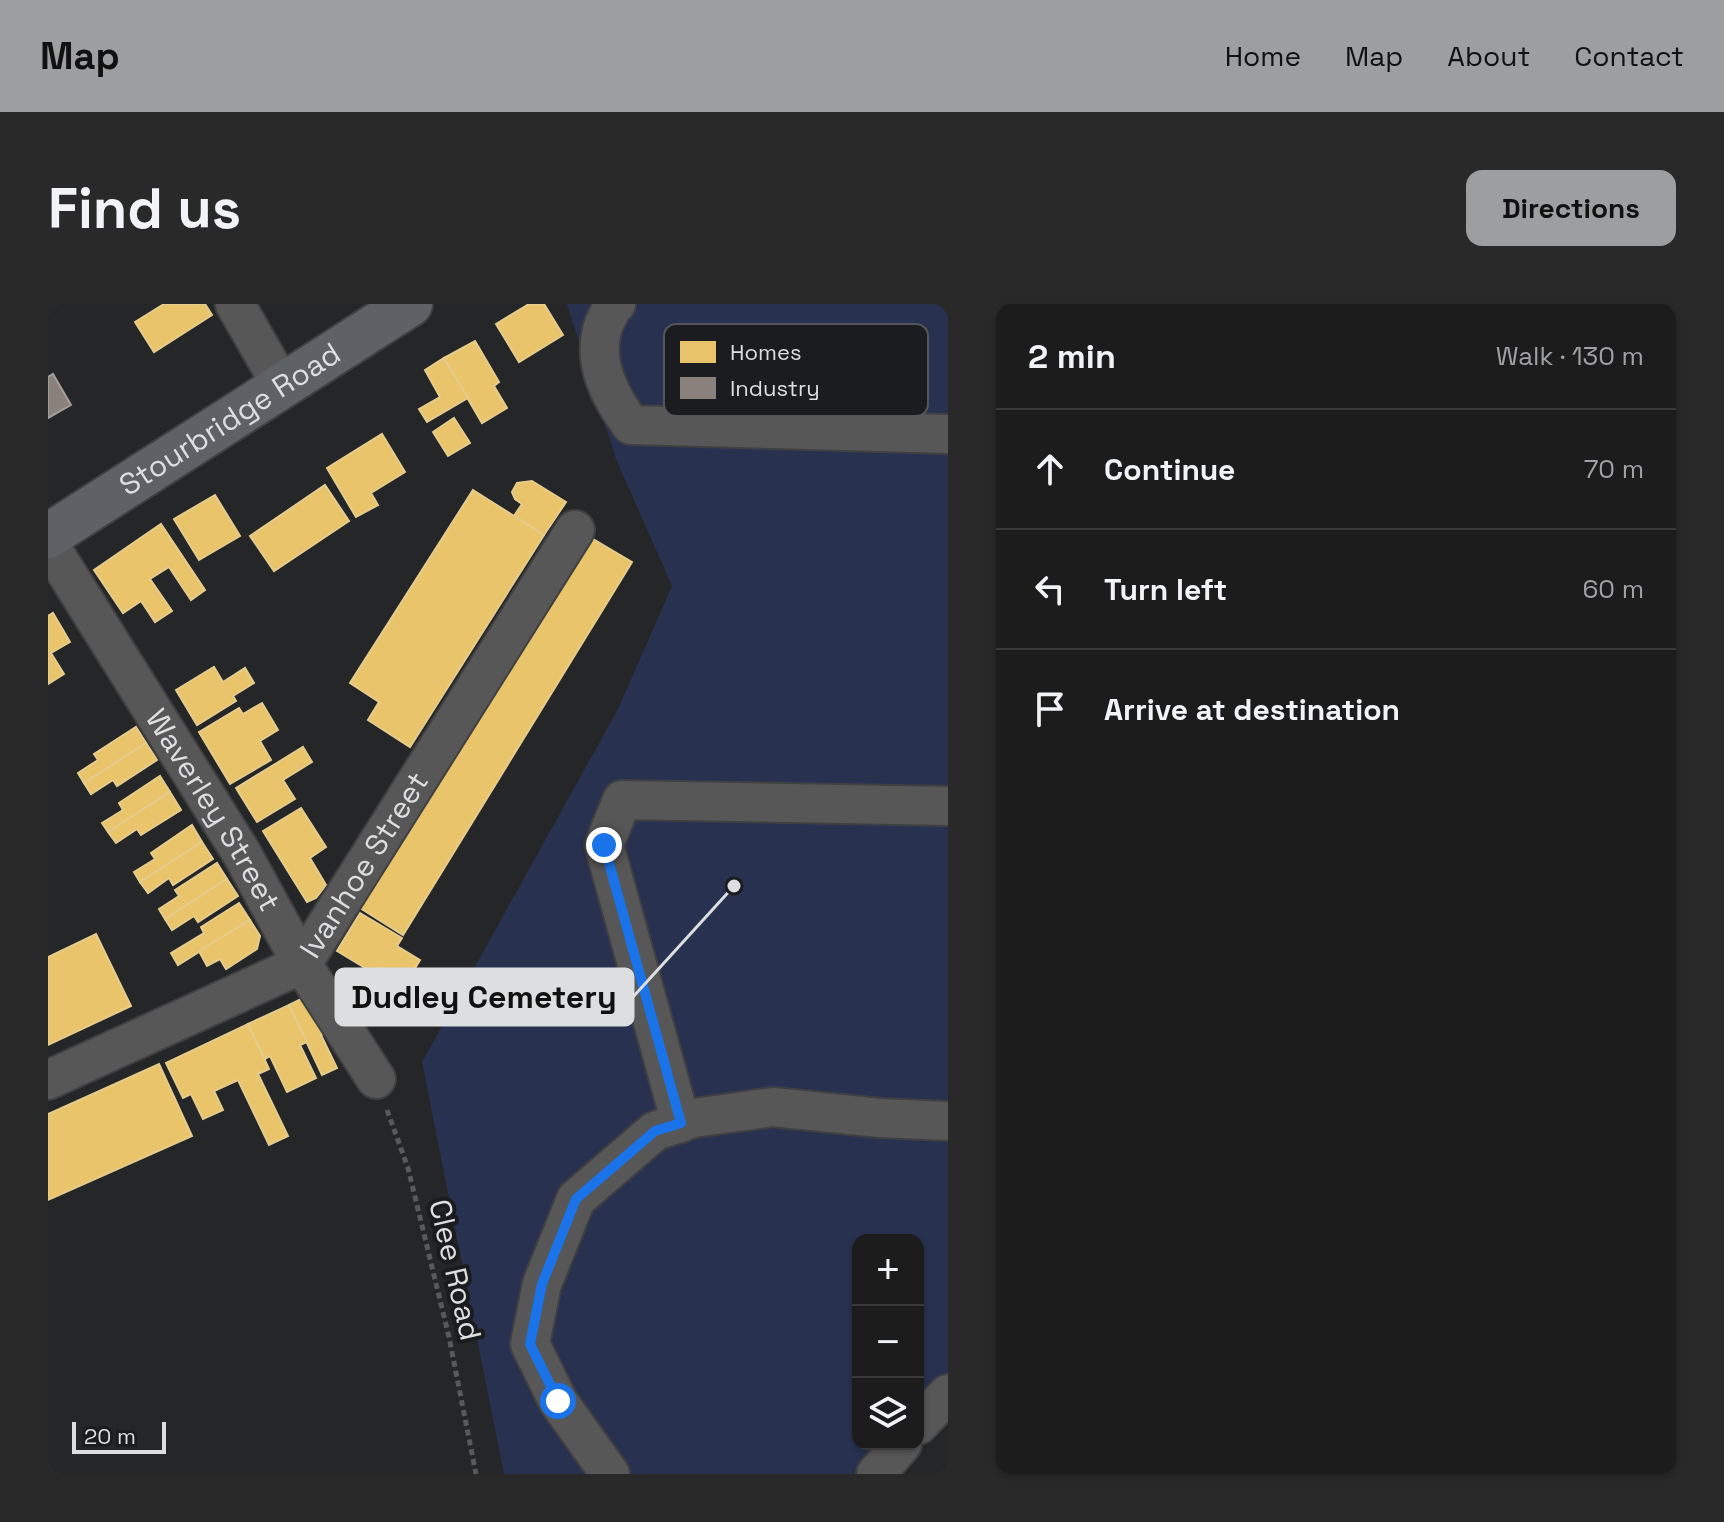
<!DOCTYPE html>
<html lang="en">
<head>
<meta charset="utf-8">
<style>
	:root { --surface:#1c1c1d; --page:#29292a; --text:#f1f3f6; --muted:#a0a1a4; --line:#3a3a3b; --accent:#9d9e9f }
	body { margin:0; font-family:"Space Grotesk",sans-serif; background:var(--page); color:var(--text) }
	.controls { position:absolute; right:24px; bottom:24px; display:grid; overflow:hidden; border-radius:16px; box-shadow:0 2px 6px #0004 }
	.controls button { width:72px; height:72px; display:grid; place-items:center; padding:0; border:0; border-bottom:2px solid var(--line); background:var(--surface); color:var(--text); font:40px sans-serif }
	.scale { position:absolute; left:24px; bottom:20px; width:94px; box-sizing:border-box; padding-left:8px; border:4px solid #dddee0; border-top:0; font-size:22px; line-height:28px; white-space:nowrap; color:#dddee0; -webkit-text-stroke:6px #1b1c1f; paint-order:stroke }
	.stop { position:absolute; width:24px; height:24px; margin:-18px; border:6px solid #1a73e8; border-radius:50%; background:#fff }
	.stop.end { background:#1a73e8; border-color:#fff; box-shadow:0 2px 8px #0008 }
	.list { margin:0; padding:0; list-style:none }
	h2 { display:flex; justify-content:space-between; align-items:center; height:104px; margin:0; padding:0 32px; font-size:34px }
	h2 small { font-size:26px; font-weight:400; color:var(--muted) }
	.list li { display:grid; grid-template-columns:52px 1fr auto; gap:24px; align-items:center; box-sizing:border-box; height:120px; padding:0 32px; border-top:2px solid var(--line) }
	.list b { display:block; font-size:30px; white-space:nowrap }
	.list em { font-size:26px; font-style:normal; color:var(--muted) }
	.icon { flex:none; width:44px; height:44px; fill:none; stroke:currentColor; stroke-width:2; stroke-linecap:round; stroke-linejoin:round }
	.map { position:relative; flex:none; width:900px; height:1170px; overflow:hidden; border-radius:16px }
	header { display:flex; align-items:center; gap:48px; box-sizing:border-box; height:112px; padding:0 40px; background:var(--accent); color:#111 }
	header strong { font-size:38px }
	nav { display:flex; gap:44px; margin-inline-start:auto; font-size:28px }
	.intro { display:flex; align-items:center; justify-content:space-between; box-sizing:border-box; height:192px; padding:0 48px }
	h1 { margin:0; font-size:56px }
	.button { padding:20px 36px; border-radius:16px; background:var(--accent); color:#111; font-size:28px; font-weight:700 }
	main { display:flex; gap:48px; padding:0 48px }
	aside { flex:1; background:var(--surface); border-radius:16px; box-shadow:0 2px 6px #0004 }
	.map>svg:first-child { display:block }
	.green { fill:#283250 }
	.homes { fill:#e9c46a; stroke:#e5cc8d; stroke-width:2 }
	.industry { fill:#8a817c; stroke:#a39d9a; stroke-width:2 }
	.lines { fill:none; stroke-linecap:round; stroke-linejoin:round }
	.minor-casing { stroke:#404042; stroke-width:42 }
	.major-casing { stroke:#404042; stroke-width:48 }
	.path { stroke:#58595a; stroke-width:5; stroke-dasharray:6 4; stroke-linecap:butt }
	.minor { stroke:#575758; stroke-width:38 }
	.major { stroke:#5e6166; stroke-width:44 }
	.route { stroke:#1a73e8; stroke-width:10 }
	.labels { text-anchor:middle; stroke-width:8; stroke-linejoin:round; paint-order:stroke }
	.street-label { font-size:30px; fill:#dddee0; stroke:#1b1c1f }
	.key { fill:#1b1c1f; stroke:#555659; stroke-width:2 }
	.key-label { font-size:22px; fill:#dddee0 }
	.leader { fill:none; stroke:#dddee0; stroke-width:3 }
	.callout-dot { fill:#dddee0; stroke:#1b1c1f; stroke-width:3 }
	.callout { fill:#dddee0; stroke:#dddee0; stroke-width:3 }
	.callout-label { font-size:32px; text-anchor:middle; font-weight:bold; fill:#111 }
</style>
</head>
<body>
<header>
<strong>Map</strong>
<nav><a>Home</a><a>Map</a><a>About</a><a>Contact</a></nav>
</header>
<div class="intro"><h1>Find us</h1><a class="button">Directions</a></div>
<main>
<div class="map">
<svg width="900" height="1170" viewBox="0 0 900 1170">
	<rect width="100%" height="100%" fill="#252627"/>
	<path class="green" d="M 519,0 L 900,0 L 900,1108 L 870,1135 L 870,936 L 810,936 L 810,1140 L 865,1140 L 831,1170 L 456,1170 L 374,758 L 570,405 L 624,282 L 568,155 Z"/>
	<g class="homes">
		<path d="M 116,0 L 157,0 L 164,11 L 106,48 L 87,18 Z"/>
		<path d="M 481,0 L 496,0 L 515,31 L 471,58 L 448,20 Z"/>
		<path d="M 427,37 L 451,78 L 446,82 L 459,104 L 434,119 L 396,54 Z"/>
		<path d="M 396,54 L 420,94 L 379,118 L 371,105 L 392,93 L 377,66 Z"/>
		<path d="M 406,114 L 422,139 L 400,152 L 385,128 Z"/>
		<path d="M 334,130 L 357,168 L 323,189 L 330,201 L 308,213 L 279,164 Z"/>
		<path d="M 484,177 L 518,198 L 496,231 L 466,212 L 474,200 L 467,195 L 464,188 L 469,179 Z"/>
		<path d="M 277,181 L 301,217 L 226,267 L 202,232 Z"/>
		<path d="M 425,186 L 496,231 L 362,443 L 320,416 L 331,398 L 302,379 Z"/>
		<path d="M 167,191 L 192,232 L 151,256 L 126,215 Z"/>
		<path d="M 113,220 L 157,286 L 143,296 L 121,263 L 102,275 L 124,307 L 107,318 L 93,297 L 75,309 L 46,266 Z"/>
		<path d="M 540,232 L 584,258 L 355,631 L 312,604 Z"/>
		<path d="M 5,309 L 22,338 L 3,349 L 16,370 L 0,380 L 0,312 Z"/>
		<path d="M 166,363 L 175,378 L 197,364 L 206,379 L 185,392 L 188,397 L 149,421 L 128,386 Z"/>
		<path d="M 214,399 L 230,426 L 212,437 L 223,456 L 182,480 L 151,428 L 191,404 L 195,410 Z"/>
		<path d="M 88,423 L 98,439 L 36,479 L 30,469 L 50,456 L 46,450 Z"/>
		<path d="M 98,439 L 109,456 L 69,482 L 65,476 L 43,490 L 36,479 Z"/>
		<path d="M 255,443 L 264,458 L 235,476 L 247,495 L 209,518 L 188,484 Z"/>
		<path d="M 112,472 L 122,488 L 60,528 L 54,519 L 75,506 L 71,499 Z"/>
		<path d="M 122,488 L 133,506 L 93,531 L 89,525 L 68,539 L 60,528 Z"/>
		<path d="M 253,504 L 278,543 L 262,554 L 278,581 L 268,594 L 259,598 L 215,527 Z"/>
		<path d="M 144,521 L 154,538 L 92,578 L 86,568 L 107,555 L 103,549 Z"/>
		<path d="M 154,538 L 165,555 L 125,581 L 121,574 L 100,589 L 92,578 Z"/>
		<path d="M 169,559 L 179,575 L 117,615 L 111,605 L 131,592 L 127,586 Z"/>
		<path d="M 179,575 L 190,592 L 150,618 L 146,612 L 124,626 L 117,615 Z"/>
		<path d="M 191,599 L 202,616 L 130,661 L 123,649 L 156,629 L 153,623 Z"/>
		<path d="M 312,609 L 354,634 L 349,642 L 372,656 L 358,679 L 333,664 L 329,671 L 289,647 Z"/>
		<path d="M 202,616 L 212,632 L 209,645 L 178,665 L 172,655 L 159,662 L 151,647 Z"/>
		<path d="M 48,630 L 83,702 L 0,741 L 0,653 Z"/>
		<path d="M 261,691 L 279,728 L 273,731 L 289,764 L 274,771 L 241,701 Z"/>
		<path d="M 241,701 L 259,738 L 252,741 L 268,774 L 239,788 L 222,752 L 217,755 L 200,720 Z"/>
		<path d="M 200,720 L 221,765 L 210,770 L 240,832 L 221,841 L 190,776 L 166,787 L 175,806 L 155,815 L 143,790 L 135,794 L 118,759 Z"/>
		<path d="M 111,760 L 144,832 L 0,896 L 0,810 Z"/>
	</g>
	<path class="industry" d="M 5,70 L 23,101 L 0,114 L 0,73 Z"/>
	<g class="lines">
		<g class="minor-casing">
			<g id="minor">
				<path d="M 187,0 L 234,82"/>
				<path d="M 568,0 L 565,2 C 561,10 556,18 554,26 C 545,61 563,94 583,121 L 900,130"/>
				<path id="s1" d="M 0,239 L 194,550 L 254,660 L 328,775"/>
				<path id="s2" d="M 0,776 L 254,660 L 527,226"/>
				<path d="M 633,819 L 556,541 L 574,496 L 900,502"/>
				<path d="M 870,1121 L 900,1090"/>
				<path d="M 562,1170 L 510,1097 L 482,1040 L 494,980 L 528,895 L 607,827 L 646,814 L 725,803 L 832,814 L 900,817"/>
				<path d="M 828,1170 L 854,1140"/>
			</g>
		</g>
		<g class="major-casing">
			<g id="major">
				<path id="s3" d="M 0,232 L 362,0"/>
			</g>
		</g>
		<path class="path" d="M 339,806 L 360,864 L 401,1033 L 428,1170"/>
		<use href="#minor" class="minor"/>
		<use href="#major" class="major"/>
	</g>
	<g class="lines">
		<path class="route" d="M 510,1097 L 482,1040 L 494,980 L 528,895 L 607,827 L 633,819 L 556,541"/>
	</g>
	<g class="labels">
		<g class="street-label">
			<text dy="10" stroke="none"><textPath href="#s3" startOffset="216">Stourbridge Road</textPath></text>
			<text dy="10" stroke="none"><textPath href="#s1" startOffset="314">Waverley Street</textPath></text>
			<text dy="10" stroke="none"><textPath href="#s2" startOffset="396">Ivanhoe Street</textPath></text>
			<text transform="translate(407 966) rotate(77)" y="10">Clee Road</text>
		</g>
	</g>
	<rect x="616" y="20" width="264" height="92" rx="12" class="key"/>
	<rect x="632" y="37" width="36" height="22" fill="#e9c46a"/>
	<rect x="632" y="73" width="36" height="22" fill="#8a817c"/>
	<g class="key-label">
		<text x="682" y="56">Homes</text>
		<text x="682" y="92">Industry</text>
	</g>
	<path class="leader" d="M686 582L585 693"/>
	<circle class="callout-dot" cx="686" cy="582" r="8"/>
	<rect class="callout" x="288" y="665" width="297" height="56" rx="8"/>
	<g class="callout-label">
		<text x="436" y="704">Dudley Cemetery</text>
	</g>
</svg>
<div class="controls">
<button>+</button>
<button>−</button>
<button><svg class="icon" aria-label="layers" viewBox="0 0 24 24"><path d="M12 4l9 5-9 5-9-5zM3 14l9 5 9-5"/></svg></button>
</div>
<div class="scale">20 m</div>
<div class="stop" style="left:510px;top:1097px"></div>
<div class="stop end" style="left:556px;top:541px"></div>
</div>
<aside>
<h2>2 min<small>Walk · 130 m</small></h2>
<ul class="list">
<li><svg class="icon" aria-label="ahead" viewBox="0 0 24 24"><path d="M12 20V5M6 11l6-6 6 6"/></svg><div><b>Continue</b></div><em>70 m</em></li>
<li><svg class="icon" aria-label="left" viewBox="0 0 24 24"><path d="M17 20v-9H6M10 6l-5 5 5 5"/></svg><div><b>Turn left</b></div><em>60 m</em></li>
<li><svg class="icon" aria-label="arrive" viewBox="0 0 24 24"><path d="M6 21V4h12l-3 4 3 4H6"/></svg><div><b>Arrive at destination</b></div></li>
</ul>
</aside>
</main>
</body>
</html>
